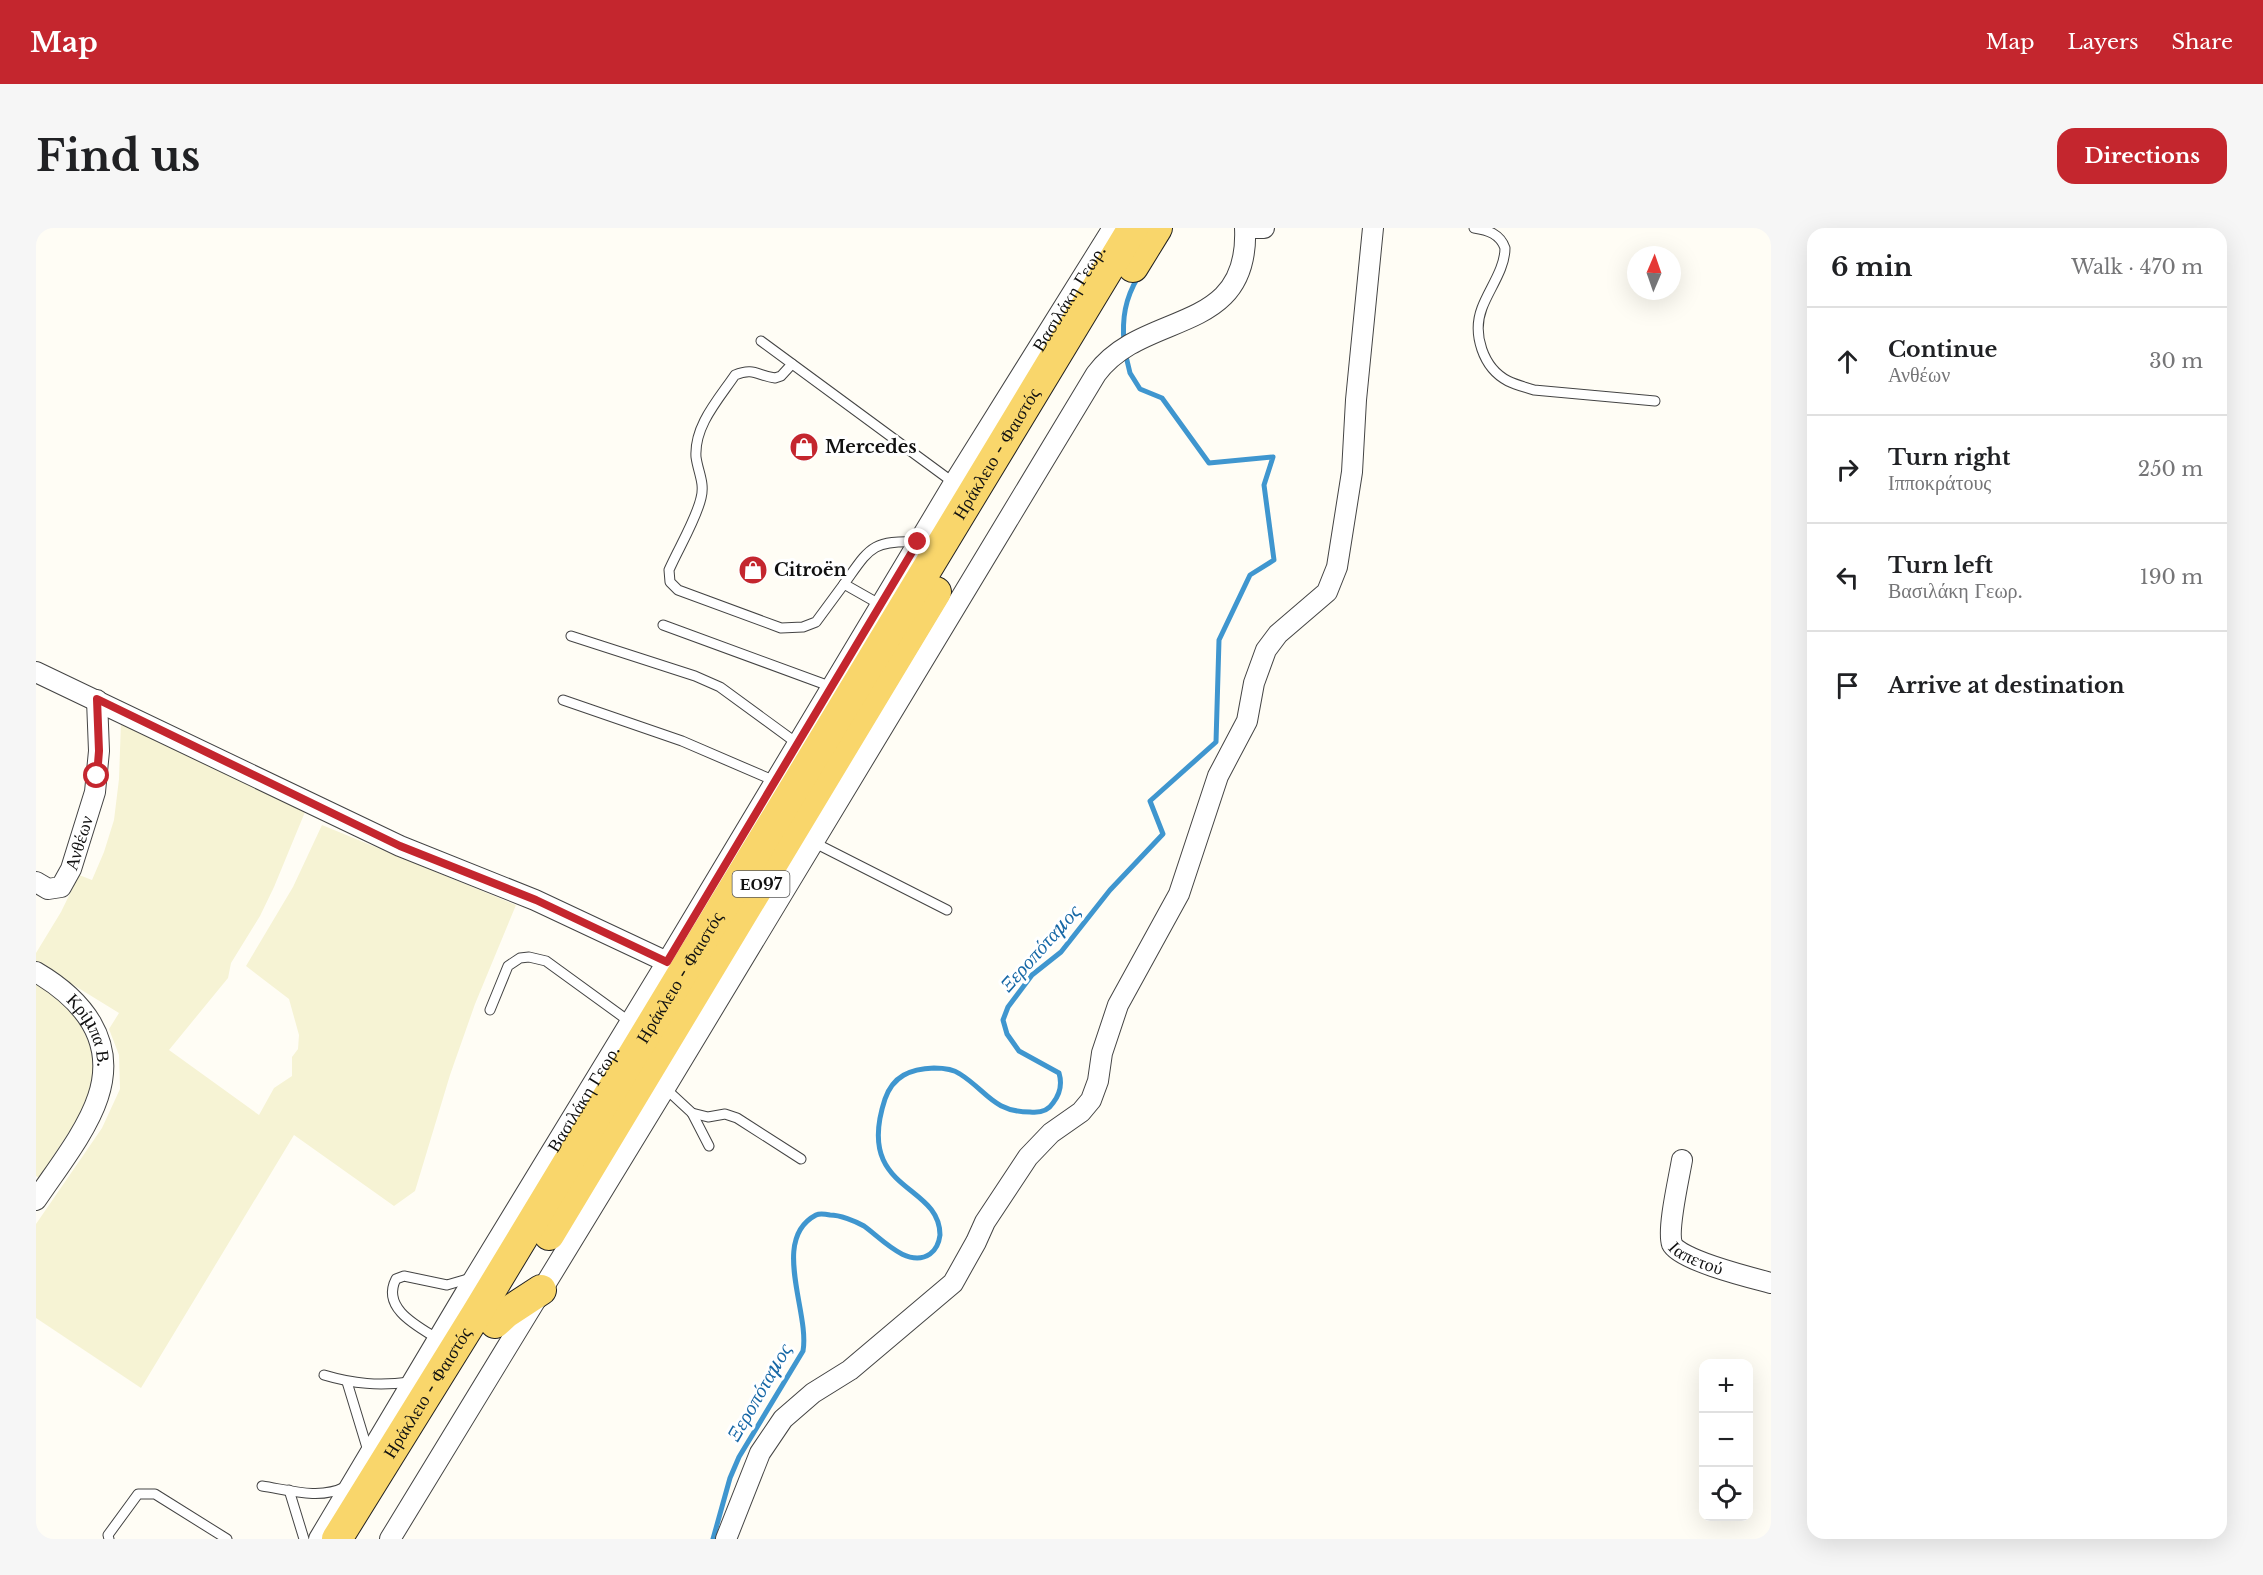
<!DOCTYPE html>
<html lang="en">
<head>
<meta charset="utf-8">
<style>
	:root { --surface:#fff; --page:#f6f6f6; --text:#202124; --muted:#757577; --line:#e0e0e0; --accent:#c4262e }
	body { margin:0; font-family:"Libre Baskerville",serif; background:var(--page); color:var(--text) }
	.controls { position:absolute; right:18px; bottom:18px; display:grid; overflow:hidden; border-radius:12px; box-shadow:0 6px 24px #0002 }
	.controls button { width:54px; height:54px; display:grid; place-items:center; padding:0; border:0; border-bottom:2px solid var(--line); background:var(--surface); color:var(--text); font:30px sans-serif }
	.compass { position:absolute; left:1591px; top:18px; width:54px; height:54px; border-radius:50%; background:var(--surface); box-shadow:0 6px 24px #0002; rotate:2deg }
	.stop { position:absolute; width:18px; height:18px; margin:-14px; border:4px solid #c4262e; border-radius:50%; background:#fff }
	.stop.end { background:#c4262e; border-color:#fff; box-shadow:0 2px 6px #0008 }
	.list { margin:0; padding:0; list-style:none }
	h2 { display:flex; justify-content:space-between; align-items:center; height:78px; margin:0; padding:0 24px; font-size:26px }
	h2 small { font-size:20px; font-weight:400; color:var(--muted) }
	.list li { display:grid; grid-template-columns:39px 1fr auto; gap:18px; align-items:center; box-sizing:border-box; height:108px; padding:0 24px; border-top:2px solid var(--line) }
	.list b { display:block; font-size:22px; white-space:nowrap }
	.list p { margin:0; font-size:20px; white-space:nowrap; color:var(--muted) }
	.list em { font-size:20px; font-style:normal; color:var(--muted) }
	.icon { flex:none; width:33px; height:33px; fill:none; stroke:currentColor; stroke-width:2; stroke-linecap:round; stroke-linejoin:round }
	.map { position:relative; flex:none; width:1735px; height:1311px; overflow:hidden; border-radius:18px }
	header { display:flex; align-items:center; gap:36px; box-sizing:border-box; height:84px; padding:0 30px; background:var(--accent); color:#fff }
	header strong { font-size:28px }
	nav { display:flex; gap:33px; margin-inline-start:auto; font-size:21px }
	.intro { display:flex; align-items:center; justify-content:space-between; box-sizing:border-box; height:144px; padding:0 36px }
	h1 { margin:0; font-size:42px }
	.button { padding:15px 27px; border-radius:18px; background:var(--accent); color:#fff; font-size:21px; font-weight:700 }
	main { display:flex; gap:36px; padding:0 36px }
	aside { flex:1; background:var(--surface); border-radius:18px; box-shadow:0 6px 24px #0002 }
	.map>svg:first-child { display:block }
	.farmland { fill:#f6f3d4 }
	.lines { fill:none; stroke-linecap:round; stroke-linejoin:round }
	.stream { stroke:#3f96cf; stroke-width:5 }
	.lane-casing { stroke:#444; stroke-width:11 }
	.street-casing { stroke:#444; stroke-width:22 }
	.primary-casing { stroke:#222; stroke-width:32 }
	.lane { stroke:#fff; stroke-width:9 }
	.street { stroke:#fff; stroke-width:20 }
	.primary { stroke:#f9d66b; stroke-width:30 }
	.route { stroke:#c4262e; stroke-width:8 }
	.labels { text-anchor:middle; stroke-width:6; stroke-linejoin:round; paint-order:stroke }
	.shield { fill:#fff; stroke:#585858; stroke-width:1.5 }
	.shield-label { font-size:16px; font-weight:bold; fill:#111 }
	.street-label { font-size:18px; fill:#111; stroke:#fff }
	.poi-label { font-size:18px; font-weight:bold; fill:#111; stroke:#fff; text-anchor:start }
	.water-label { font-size:20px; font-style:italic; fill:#1768a6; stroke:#fff }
</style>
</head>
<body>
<header>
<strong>Map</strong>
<nav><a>Map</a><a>Layers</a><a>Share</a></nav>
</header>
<div class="intro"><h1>Find us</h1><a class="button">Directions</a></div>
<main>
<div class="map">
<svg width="1735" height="1311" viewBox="0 0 1735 1311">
	<rect width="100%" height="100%" fill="#fffdf5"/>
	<g class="farmland">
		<path d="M 85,494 L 269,584 L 238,659 L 224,688 L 195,735 L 192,750 L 133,822 L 223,887 L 238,860 L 256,848 L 256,829 L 262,821 L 263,807 L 253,771 L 210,738 L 257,659 L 286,597 L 480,677 L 439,776 L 414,847 L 379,963 L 358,978 L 258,907 L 105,1160 L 0,1090 L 0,996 L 66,900 L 84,861 L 83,827 L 73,801 L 83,785 L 0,734 L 0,725 L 25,684 L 43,647 L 56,652 L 68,624 L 78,592 L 83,551 Z"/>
		<path d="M 0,754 L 22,768 L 40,788 L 54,817 L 58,837 L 56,859 L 42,890 L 3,950 L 0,948 Z"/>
	</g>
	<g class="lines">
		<g class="stream">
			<path d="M 1088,115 C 1086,90 1089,71 1102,49"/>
			<path d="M 677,1311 L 694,1250 L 703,1229 L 767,1123 C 774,1084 734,1011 780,987 C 784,985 789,986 794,987 C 804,987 819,993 828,998 C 845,1010 872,1041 894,1026 C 901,1021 903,1015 904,1007 C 904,954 818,965 849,871 C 857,848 874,841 898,840 C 907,840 917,841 924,846 C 951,863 957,884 994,884 C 1003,885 1012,883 1017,875 C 1024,866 1026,855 1023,845 L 983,823 L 971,806 L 967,792 L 972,779 L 996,747 L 1025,724 L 1074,662 L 1127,606 L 1114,573 L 1180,514 L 1183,412 L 1214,347 L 1238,332 L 1228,257 L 1237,229 L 1173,235 L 1126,170 L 1104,161 L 1094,145 L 1089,124"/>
		</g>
		<g class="lane-casing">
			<g id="lane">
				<path d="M 1438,0 C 1452,2 1464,6 1469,20 C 1469,41 1453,61 1446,80 C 1436,106 1447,140 1472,153 C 1480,157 1489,159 1498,162 L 1619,173"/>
				<path d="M 725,113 L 918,255"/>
				<path d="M 756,136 L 745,148 L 739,150 C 722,148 718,139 699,147 C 682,172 658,198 660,229 C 662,244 669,255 665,270 C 660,292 642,321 633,342 L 634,354 L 642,362 L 745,400 L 767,399 L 780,394 L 808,356 L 845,377"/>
				<path d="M 808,356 C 834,320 835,312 882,314"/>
				<path d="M 627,397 L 796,459"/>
				<path d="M 535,408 L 659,448 L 684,459 L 762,516"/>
				<path d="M 527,472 L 646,513 L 739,553"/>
				<path d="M 777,614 L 911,682"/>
				<path d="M 454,782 L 472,738 L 484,730 L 493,729 L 510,733 L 594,794"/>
				<path d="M 629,860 L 656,885 L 672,889 L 689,886 L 701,890 L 765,931"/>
				<path d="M 656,885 L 673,918"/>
				<path d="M 402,1111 C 381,1098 345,1080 360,1051 L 368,1048 L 411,1057 L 435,1050"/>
				<path d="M 288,1147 C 318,1156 343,1158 374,1154"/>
				<path d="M 311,1154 L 332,1223"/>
				<path d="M 226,1258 C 253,1262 284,1272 309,1259"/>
				<path d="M 253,1262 L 268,1311"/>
				<path d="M 73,1311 L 72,1307 L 102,1266 L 119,1266 L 191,1311"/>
			</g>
		</g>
		<g class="street-casing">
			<g id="street">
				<path d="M 1215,0 L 1228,0"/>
				<path d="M 0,444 L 364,618 L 499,672 L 631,734"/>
				<path id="s1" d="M 0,654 L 12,661 L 25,659 L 35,641 L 59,564 L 63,523 L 61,472"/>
				<path id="s2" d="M 0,744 C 46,771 81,812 62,869 C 51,903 20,942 0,972"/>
				<path id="s3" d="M 1646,932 C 1643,950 1631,1001 1636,1016 C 1643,1032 1716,1050 1735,1055"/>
				<path id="s4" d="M 283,1311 L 433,1059 L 631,734 L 918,255 L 1077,0"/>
				<path d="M 354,1311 L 629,860 L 1060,146 C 1108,81 1214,109 1209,0"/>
				<path d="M 690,1311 L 724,1225 L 747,1191 L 777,1165 L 814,1142 L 917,1055 L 940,1014 L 949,994 L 992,929 L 1015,905 L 1045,884 L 1055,872 L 1062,853 L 1066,825 L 1082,777 L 1143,666 L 1182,548 L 1211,493 L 1218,455 L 1230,422 L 1242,406 L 1291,364 L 1301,339 L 1316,244 L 1320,172 L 1337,0"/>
			</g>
		</g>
		<g class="primary-casing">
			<g id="primary">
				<path d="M 1097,39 L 1121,0"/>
				<path d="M 513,1007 L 900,364"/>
				<path d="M 459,1095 L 470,1085 L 505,1062"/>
				<path id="s5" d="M 301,1311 L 441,1085 L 1097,0"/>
			</g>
		</g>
		<use href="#lane" class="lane"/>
		<use href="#street" class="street"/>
		<use href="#primary" class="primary"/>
	</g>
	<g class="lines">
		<path class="route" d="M 61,548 L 63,523 L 61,471 L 364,618 L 500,672 L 631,734 L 882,314"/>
	</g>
	<defs>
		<g id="shop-disc" transform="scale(1.5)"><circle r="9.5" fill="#c4262e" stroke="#fff"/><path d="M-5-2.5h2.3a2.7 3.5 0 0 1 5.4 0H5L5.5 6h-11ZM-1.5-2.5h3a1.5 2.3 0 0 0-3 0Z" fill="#fff"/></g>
	</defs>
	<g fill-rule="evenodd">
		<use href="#shop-disc" x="768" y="219"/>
		<use href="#shop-disc" x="717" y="342"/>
	</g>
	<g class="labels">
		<rect class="shield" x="696.5" y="643" width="57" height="26" rx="4.5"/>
		<g class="shield-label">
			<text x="725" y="662">ΕΟ97</text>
		</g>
		<g class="street-label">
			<text dy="6" stroke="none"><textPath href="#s4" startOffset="1450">Βασιλάκη Γεωρ.</textPath></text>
			<text dy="6" stroke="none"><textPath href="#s5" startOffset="1270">Ηράκλειο - Φαιστός</textPath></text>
			<text dy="6" stroke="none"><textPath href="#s1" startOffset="75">Ανθέων</textPath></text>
			<text dy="6" stroke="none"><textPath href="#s5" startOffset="658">Ηράκλειο - Φαιστός</textPath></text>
			<text dy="6" stroke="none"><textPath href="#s2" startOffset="82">Κρίμπα Β.</textPath></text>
			<text dy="6" stroke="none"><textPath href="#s4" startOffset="514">Βασιλάκη Γεωρ.</textPath></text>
			<text dy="6" stroke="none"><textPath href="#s3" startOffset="114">Ιαπετού</textPath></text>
			<text dy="6" stroke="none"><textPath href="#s5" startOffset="172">Ηράκλειο - Φαιστός</textPath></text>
		</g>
		<g class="poi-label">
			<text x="789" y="225">Mercedes</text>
			<text x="738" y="348">Citroën</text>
		</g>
		<g class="water-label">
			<text transform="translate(1004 720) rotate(-48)" y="7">Ξεροπόταμος</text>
			<text transform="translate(723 1164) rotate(-60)" y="7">Ξεροπόταμος</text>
		</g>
	</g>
</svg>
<div class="controls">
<button>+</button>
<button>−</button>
<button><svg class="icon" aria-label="locate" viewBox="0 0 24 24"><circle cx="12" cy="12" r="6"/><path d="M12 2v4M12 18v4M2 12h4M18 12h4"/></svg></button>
</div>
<svg class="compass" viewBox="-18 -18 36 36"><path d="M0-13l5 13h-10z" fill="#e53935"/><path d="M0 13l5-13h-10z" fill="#757577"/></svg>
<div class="stop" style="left:61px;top:548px"></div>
<div class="stop end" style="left:882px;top:314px"></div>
</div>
<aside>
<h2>6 min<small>Walk · 470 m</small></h2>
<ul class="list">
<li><svg class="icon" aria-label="ahead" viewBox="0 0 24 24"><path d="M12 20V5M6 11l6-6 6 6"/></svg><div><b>Continue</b><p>Ανθέων</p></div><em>30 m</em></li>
<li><svg class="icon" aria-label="right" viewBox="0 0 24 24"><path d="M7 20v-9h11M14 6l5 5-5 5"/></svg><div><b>Turn right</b><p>Ιπποκράτους</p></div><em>250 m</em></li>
<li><svg class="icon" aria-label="left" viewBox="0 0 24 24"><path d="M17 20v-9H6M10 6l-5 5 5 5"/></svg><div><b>Turn left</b><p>Βασιλάκη Γεωρ.</p></div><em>190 m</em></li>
<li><svg class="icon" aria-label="arrive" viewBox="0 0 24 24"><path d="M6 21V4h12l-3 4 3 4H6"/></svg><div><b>Arrive at destination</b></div></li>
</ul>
</aside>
</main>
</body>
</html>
